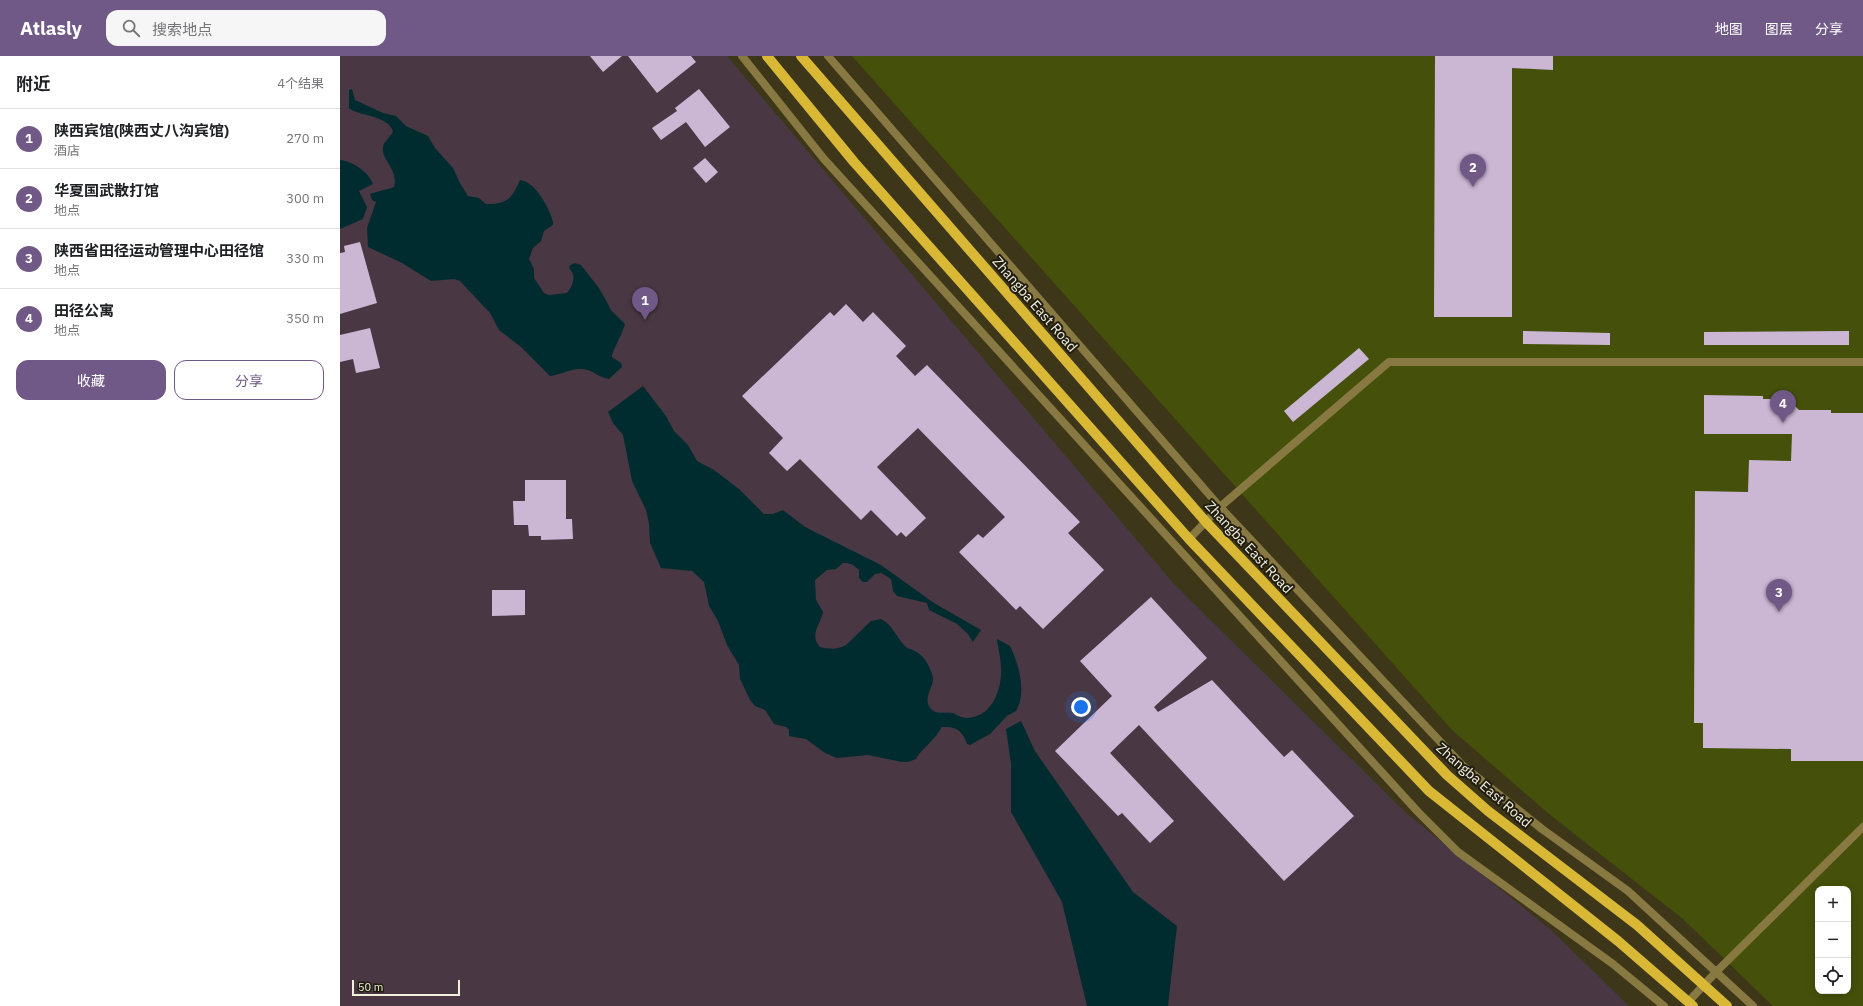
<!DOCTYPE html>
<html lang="zh">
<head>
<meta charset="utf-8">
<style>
	:root { --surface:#fff; --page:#f6f6f6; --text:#202124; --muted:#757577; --line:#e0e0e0; --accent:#705986 }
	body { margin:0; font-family:"IBM Plex Sans","Noto Sans SC",sans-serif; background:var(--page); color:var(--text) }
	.controls { position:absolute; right:12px; bottom:12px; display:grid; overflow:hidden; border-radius:8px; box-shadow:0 2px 10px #0003 }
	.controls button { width:36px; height:36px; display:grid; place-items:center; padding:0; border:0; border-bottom:1px solid var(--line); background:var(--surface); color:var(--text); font:20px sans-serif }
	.scale { position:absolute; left:12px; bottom:10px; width:108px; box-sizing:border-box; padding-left:4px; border:2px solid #f4f0de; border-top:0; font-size:11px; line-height:14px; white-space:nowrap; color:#f4f0de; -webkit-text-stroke:3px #211e11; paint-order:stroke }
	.you { position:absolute; left:741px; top:651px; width:14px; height:14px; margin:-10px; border:3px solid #fff; border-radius:50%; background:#1a73e8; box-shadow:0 0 0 6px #1a73e833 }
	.badge { display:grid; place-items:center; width:26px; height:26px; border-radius:50%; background:var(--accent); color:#fff; font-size:13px; font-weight:700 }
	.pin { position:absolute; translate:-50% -33px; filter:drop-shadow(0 1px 2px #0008) }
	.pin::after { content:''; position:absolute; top:21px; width:14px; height:12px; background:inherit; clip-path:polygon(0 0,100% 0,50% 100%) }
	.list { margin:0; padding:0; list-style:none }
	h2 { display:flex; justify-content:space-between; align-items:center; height:52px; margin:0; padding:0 16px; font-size:17px }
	h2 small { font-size:13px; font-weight:400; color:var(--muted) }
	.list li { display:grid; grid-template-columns:26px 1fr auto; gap:12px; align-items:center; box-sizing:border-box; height:60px; padding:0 16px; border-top:1px solid var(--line) }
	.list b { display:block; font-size:15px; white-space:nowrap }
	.list p { margin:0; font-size:13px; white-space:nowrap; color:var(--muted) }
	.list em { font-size:13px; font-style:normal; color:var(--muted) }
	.actions { display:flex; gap:8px; padding:12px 16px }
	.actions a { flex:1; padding:9px 0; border:1px solid var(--accent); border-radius:12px; text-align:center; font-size:14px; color:var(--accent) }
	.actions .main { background:var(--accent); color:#fff }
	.icon { flex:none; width:22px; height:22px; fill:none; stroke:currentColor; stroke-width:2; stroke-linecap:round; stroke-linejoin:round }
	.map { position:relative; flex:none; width:1523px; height:950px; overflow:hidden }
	header { display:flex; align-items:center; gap:24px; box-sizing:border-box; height:56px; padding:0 20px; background:var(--accent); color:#fff }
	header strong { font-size:19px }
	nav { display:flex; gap:22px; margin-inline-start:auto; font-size:14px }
	.search { width:280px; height:36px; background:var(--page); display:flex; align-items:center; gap:10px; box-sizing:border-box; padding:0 14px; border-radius:12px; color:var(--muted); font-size:15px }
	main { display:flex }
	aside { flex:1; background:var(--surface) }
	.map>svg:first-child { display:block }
	.commercial { fill:#493844 }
	.green { fill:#45510a; fill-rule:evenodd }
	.water { fill:#012c2f }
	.building { fill:#cbb6d4 }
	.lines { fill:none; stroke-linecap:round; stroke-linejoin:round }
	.minor { stroke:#877941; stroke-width:8 }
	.primary { stroke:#d8b835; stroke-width:10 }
	.labels { text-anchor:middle; stroke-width:4; stroke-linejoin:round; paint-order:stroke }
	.street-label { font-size:14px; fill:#f4f0de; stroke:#211e11 }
</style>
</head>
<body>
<header>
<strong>Atlasly</strong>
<div class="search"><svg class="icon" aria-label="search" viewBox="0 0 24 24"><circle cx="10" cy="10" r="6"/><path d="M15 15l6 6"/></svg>搜索地点</div>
<nav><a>地图</a><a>图层</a><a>分享</a></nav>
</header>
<main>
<aside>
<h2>附近<small>4个结果</small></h2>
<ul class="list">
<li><span class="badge">1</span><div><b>陕西宾馆(陕西丈八沟宾馆)</b><p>酒店</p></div><em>270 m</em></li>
<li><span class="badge">2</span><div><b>华夏国武散打馆</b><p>地点</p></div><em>300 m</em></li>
<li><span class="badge">3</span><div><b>陕西省田径运动管理中心田径馆</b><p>地点</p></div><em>330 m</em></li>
<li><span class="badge">4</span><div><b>田径公寓</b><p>地点</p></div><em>350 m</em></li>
</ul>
<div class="actions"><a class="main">收藏</a><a>分享</a></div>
</aside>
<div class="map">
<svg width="1523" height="950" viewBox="0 0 1523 950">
	<rect width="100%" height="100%" fill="#3e3618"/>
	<path class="commercial" d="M 0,0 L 387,0 L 834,528 L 1066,757 L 1211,874 L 1289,950 L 0,950 Z"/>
	<path class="green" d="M 512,0 L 1523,0 L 1523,950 L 1433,950 L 1343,863 L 1209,758 L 1112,674 ZM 1478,833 L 1508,833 L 1508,935 L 1478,935 Z"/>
	<g class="water">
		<path d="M 12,33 L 15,44 L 43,57 L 56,60 L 66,70 L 88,80 L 95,92 L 113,112 L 120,127 L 128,140 L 139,142 L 146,148 C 168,148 172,142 180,124 C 196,126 210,153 213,166 L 213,169 L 204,175 L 201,185 L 193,192 L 189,203 L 194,213 L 194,222 L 204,237 L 209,239 L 227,237 C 233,229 237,220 229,212 L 230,209 L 235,207 L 241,209 L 259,232 L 268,248 L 270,253 L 285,268 C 283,277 272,295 272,301 L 281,307 L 282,311 L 269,323 C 259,322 252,313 242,313 C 231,312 220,319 210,320 L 181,291 L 159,274 L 150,257 L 120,225 L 114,223 L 91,225 L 62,207 L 28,191 L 27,172 L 36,146 L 32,144 L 30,138 C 38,135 46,134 54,131 C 59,113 40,103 43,91 C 44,85 51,81 53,75 C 47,59 18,60 9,52 L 9,34 Z"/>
		<path d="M 0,104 C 12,105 29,116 33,128 L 19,135 L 27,151 L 23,163 L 0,173 Z"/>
		<path d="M 303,330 L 326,360 L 334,375 L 348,389 L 357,405 L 374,414 L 399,433 L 424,458 L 433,458 L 443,454 L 465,471 L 541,509 L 594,547 L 641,574 L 633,586 L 628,578 L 617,568 L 589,554 L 587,547 L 557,540 L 553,535 L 551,523 L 541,517 L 535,518 L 527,526 L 523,526 L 519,522 L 519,514 L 513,509 L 507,507 L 503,507 L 496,513 L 487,514 L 475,524 L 476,544 L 483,556 C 480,570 469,578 480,591 C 489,593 497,594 506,589 L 531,565 L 541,563 C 553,569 556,581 565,590 C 567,593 572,593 575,595 C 585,600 591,612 593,622 C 594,631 581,644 592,654 C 598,659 606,655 613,657 C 617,659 622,662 627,662 C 652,661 662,634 661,613 C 661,602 658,593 657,583 L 670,590 C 679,608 687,637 676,655 L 667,660 L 650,678 L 630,689 L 627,688 C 623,675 616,670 602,671 L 596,680 L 579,698 L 576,703 L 568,706 L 562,706 L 528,699 L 497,702 L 485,697 L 466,683 L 449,680 L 449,674 L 446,671 L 434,668 L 425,654 L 415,650 L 410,644 L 400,623 L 399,609 L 387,589 L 378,565 L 369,550 L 364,526 L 352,515 L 321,512 L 310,487 L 309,468 L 306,454 L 292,425 L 283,379 L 273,367 L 268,356 Z"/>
		<path d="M 681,665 L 695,695 L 793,836 L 837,870 L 828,950 L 747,950 L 722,846 L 671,756 L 671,708 L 666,673 Z"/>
	</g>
	<g class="building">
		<path d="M 250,0 L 282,0 L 263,16 Z"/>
		<path d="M 288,0 L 351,0 L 356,6 L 317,37 Z"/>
		<path d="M 1095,0 L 1213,0 L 1213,14 L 1172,12 L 1172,261 L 1094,261 Z"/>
		<path d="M 359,33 L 390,71 L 365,91 L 346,66 L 321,84 L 312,72 L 337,55 L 335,52 Z"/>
		<path d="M 365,102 L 378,116 L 366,127 L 353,112 Z"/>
		<path d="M 20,186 L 37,247 L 0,258 L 0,197 L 5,196 L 4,190 Z"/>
		<path d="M 506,248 L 523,266 L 533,256 L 566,290 L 556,300 L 575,320 L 587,309 L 740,466 L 728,477 L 764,514 L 703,573 L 680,550 L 676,554 L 619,496 L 638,478 L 643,482 L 665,461 L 578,372 L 537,411 L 586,462 L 566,481 L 561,476 L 557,480 L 531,454 L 521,464 L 460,403 L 447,415 L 429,397 L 443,382 L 402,340 L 490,256 L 494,260 Z"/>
		<path d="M 30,272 L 40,312 L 16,317 L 13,303 L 0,306 L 0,279 Z"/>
		<path d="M 1183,275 L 1270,277 L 1270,289 L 1183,288 Z"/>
		<path d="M 1509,275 L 1509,289 L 1364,289 L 1364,276 Z"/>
		<path d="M 1019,292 L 1029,303 L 953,366 L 944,355 Z"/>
		<path d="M 1364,339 L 1423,340 L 1423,343 L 1441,343 L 1441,348 L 1453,348 L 1459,354 L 1491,354 L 1491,357 L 1523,357 L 1523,705 L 1451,705 L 1451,693 L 1363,692 L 1363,667 L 1354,667 L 1355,435 L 1408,436 L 1409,404 L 1451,405 L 1452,378 L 1364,378 Z"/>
		<path d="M 185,424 L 226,424 L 226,463 L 232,463 L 233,483 L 201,484 L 201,480 L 189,480 L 188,469 L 174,469 L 173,445 L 185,445 Z"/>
		<path d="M 152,534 L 185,534 L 185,559 L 152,560 Z"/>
		<path d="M 811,541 L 867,602 L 814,651 L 818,656 L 872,624 L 944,701 L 952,694 L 1014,760 L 944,825 L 799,669 L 770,697 L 834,765 L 810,787 L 782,757 L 778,760 L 715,695 L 772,640 L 740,605 Z"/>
	</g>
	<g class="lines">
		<g class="minor">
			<path d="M 402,0 L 484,103 L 1078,756 L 1118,796 L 1273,908 L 1324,950"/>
			<path d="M 488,0 L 880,451 L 1123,710 L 1202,773 L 1288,835 L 1413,950"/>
			<path d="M 849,483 L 880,451 L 1049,306 L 1523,306"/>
			<path d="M 1348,946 L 1377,915 L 1523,771"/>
		</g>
		<g class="primary">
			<path d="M 427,0 L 514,106 L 849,483 L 1089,735 L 1278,885 L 1353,950"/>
			<path d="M 461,0 L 866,466 L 1107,719 L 1148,755 L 1297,869 L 1387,950"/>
		</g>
	</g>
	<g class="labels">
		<g class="street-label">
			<text transform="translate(695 248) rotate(49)" y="5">Zhangba East Road</text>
			<text transform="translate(909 491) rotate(47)" y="5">Zhangba East Road</text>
			<text transform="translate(1144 729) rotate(41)" y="5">Zhangba East Road</text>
		</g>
	</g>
</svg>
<div class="controls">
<button>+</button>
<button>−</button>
<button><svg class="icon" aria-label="locate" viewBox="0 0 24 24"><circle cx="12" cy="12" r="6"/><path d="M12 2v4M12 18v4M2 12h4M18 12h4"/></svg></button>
</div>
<div class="scale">50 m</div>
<div class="you"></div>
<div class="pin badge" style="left:305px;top:264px">1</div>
<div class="pin badge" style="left:1133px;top:131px">2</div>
<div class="pin badge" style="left:1439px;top:556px">3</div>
<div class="pin badge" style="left:1443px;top:367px">4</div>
</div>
</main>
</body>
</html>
